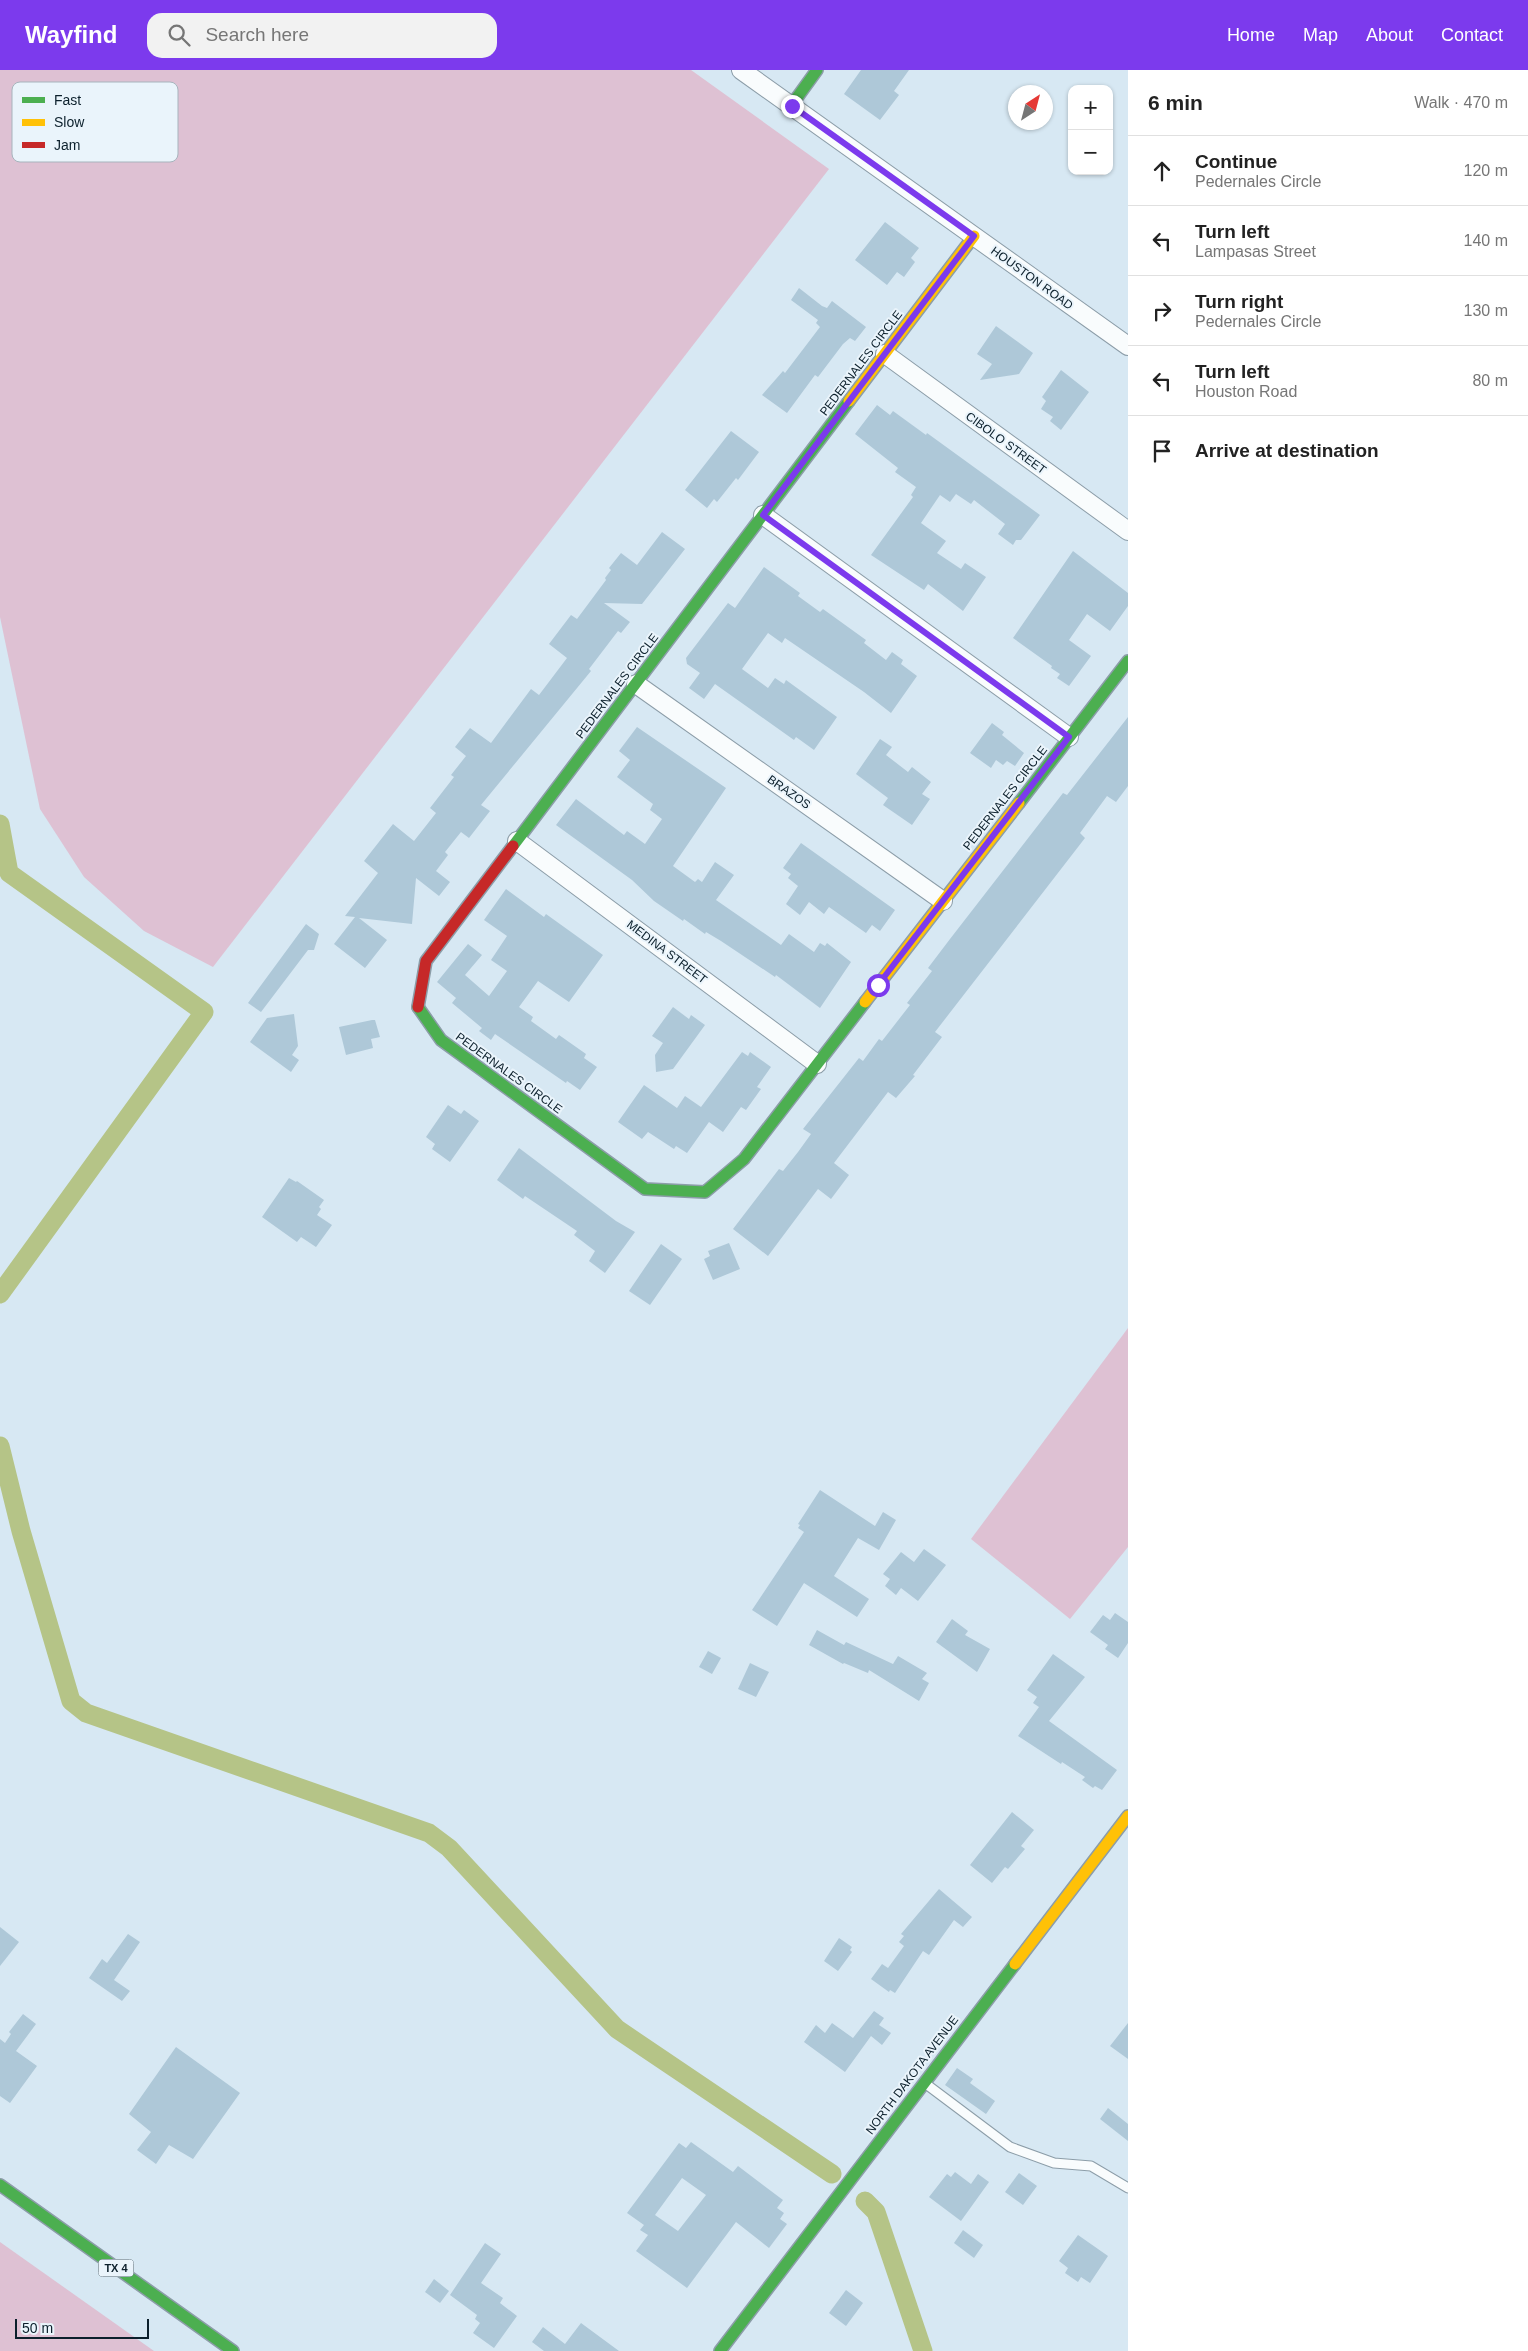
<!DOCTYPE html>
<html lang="en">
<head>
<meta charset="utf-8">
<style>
	:root { --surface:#fff; --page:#f2f2f2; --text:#222; --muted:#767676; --line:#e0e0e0; --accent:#7c3aed }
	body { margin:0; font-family:Helvetica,sans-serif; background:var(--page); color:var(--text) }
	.controls { position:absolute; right:15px; top:15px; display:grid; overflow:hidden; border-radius:10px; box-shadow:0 1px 4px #0004 }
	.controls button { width:45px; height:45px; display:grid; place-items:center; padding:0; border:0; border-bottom:1px solid var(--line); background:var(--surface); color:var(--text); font:25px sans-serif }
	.compass { position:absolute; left:1008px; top:15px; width:45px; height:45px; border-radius:50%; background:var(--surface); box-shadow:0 1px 4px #0004; rotate:36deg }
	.scale { position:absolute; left:15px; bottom:12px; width:134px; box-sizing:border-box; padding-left:5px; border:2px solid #0c202c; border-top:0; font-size:14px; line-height:18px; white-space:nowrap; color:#0c202c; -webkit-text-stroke:4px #eaf4fb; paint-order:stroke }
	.stop { position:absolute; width:15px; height:15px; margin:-11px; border:4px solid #7c3aed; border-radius:50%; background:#fff }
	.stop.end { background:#7c3aed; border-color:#fff; box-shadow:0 1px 5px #0008 }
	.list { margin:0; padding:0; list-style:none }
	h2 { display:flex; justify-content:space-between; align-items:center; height:65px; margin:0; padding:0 20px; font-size:21px }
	h2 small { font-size:16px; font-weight:400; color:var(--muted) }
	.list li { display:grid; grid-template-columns:32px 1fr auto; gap:15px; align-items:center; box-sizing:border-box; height:70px; padding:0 20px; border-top:1px solid var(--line) }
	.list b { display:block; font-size:19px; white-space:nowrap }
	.list p { margin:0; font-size:16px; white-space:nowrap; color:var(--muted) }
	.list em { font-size:16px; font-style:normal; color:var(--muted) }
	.icon { flex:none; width:28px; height:28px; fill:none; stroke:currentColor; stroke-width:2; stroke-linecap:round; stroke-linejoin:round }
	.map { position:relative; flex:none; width:1128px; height:2281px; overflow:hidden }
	header { display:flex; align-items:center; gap:30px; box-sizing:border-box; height:70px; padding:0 25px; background:var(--accent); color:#fff }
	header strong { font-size:24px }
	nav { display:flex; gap:28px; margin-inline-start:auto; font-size:18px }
	.search { width:350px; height:45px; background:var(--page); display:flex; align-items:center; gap:12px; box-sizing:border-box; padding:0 18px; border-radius:15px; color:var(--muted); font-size:19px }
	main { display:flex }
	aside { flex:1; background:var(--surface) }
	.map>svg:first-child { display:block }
	.green { fill:#dec1d3 }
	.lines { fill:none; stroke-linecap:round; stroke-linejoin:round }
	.canal { stroke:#b5c487; stroke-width:19 }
	.building { fill:#aec8d8; fill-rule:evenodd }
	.lane-casing { stroke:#8c9da8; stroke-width:11 }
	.street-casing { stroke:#8c9da8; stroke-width:20 }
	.fast-casing { stroke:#8c9da8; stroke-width:14 }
	.slow-casing { stroke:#8c9da8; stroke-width:14 }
	.jam-casing { stroke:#8c9da8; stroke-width:14 }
	.lane { stroke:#f9fcfd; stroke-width:9 }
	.street { stroke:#f9fcfd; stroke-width:18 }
	.fast { stroke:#4caf50; stroke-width:11 }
	.slow { stroke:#ffc107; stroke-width:11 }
	.jam { stroke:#c62828; stroke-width:11 }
	.route { stroke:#7c3aed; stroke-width:6 }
	.labels { text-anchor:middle; stroke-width:4; stroke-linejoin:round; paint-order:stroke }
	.shield { fill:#eaf4fb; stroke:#4f606a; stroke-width:1 }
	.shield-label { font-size:11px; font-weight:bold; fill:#0c202c }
	.street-label { font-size:12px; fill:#0c202c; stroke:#eaf4fb }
	.key { fill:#eaf4fb; stroke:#a7b4bd; stroke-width:1 }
	.key-label { font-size:14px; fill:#0c202c }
</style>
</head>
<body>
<header>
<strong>Wayfind</strong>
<div class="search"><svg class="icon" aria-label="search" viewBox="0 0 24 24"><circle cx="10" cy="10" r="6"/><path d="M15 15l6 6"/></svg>Search here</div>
<nav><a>Home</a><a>Map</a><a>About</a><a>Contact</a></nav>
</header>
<main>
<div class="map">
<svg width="1128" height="2281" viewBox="0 0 1128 2281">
	<rect width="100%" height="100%" fill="#d7e8f3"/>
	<g class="green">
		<path d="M 0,0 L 691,0 L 829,99 L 213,897 L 144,861 L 84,807 L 40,739 L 0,547 Z"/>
		<path d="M 1128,1258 L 1128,1477 L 1070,1549 L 971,1469 Z"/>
		<path d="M 0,2172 L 154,2281 L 0,2281 Z"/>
	</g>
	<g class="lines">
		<g class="canal">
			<path d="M 0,754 L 9,803 L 204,942 L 0,1224"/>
			<path d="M 0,1376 L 21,1461 L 71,1631 L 86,1643 L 429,1763 L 449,1778 L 617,1959 L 832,2104"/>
			<path d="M 865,2131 L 876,2142 L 923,2281"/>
		</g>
	</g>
	<g class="building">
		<path d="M 861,0 L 909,0 L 894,21 L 899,25 L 880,50 L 844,24 Z"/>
		<path d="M 885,152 L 919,178 L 911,188 L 915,192 L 904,207 L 897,202 L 887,215 L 855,190 Z"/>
		<path d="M 799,218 L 822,236 L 827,238 L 832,231 L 866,257 L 855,271 L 850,268 L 843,274 L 818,307 L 815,305 L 787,343 L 762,325 L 783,301 L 785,303 L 820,257 L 816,253 L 818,250 L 791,230 Z"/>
		<path d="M 996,256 L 1033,283 L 1019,304 L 980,310 L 992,294 L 977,284 Z"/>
		<path d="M 1061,300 L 1089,322 L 1061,360 L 1050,351 L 1053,347 L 1041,339 L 1046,331 L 1042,327 Z"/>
		<path d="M 877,335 L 890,345 L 893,341 L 926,365 L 927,363 L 1040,445 L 1021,470 L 1016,470 L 1013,475 L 998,464 L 1005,454 L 974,430 L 971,434 L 956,424 L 950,432 L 940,425 L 921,453 L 946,471 L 937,483 L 961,499 L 965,493 L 986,507 L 963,541 L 928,514 L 924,520 L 871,485 L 913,427 L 911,425 L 916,417 L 895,402 L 898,398 L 855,364 Z"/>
		<path d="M 731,361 L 759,382 L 738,410 L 736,408 L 717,432 L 714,429 L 707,438 L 685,420 Z"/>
		<path d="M 662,462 L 685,479 L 642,534 L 604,533 L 630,552 L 621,563 L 618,561 L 589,599 L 591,601 L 481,735 L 490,741 L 469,768 L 461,762 L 445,782 L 448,785 L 436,801 L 450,812 L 439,826 L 416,808 L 412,854 L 359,848 L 387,870 L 365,898 L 334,874 L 355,847 L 345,846 L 378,803 L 364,791 L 393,754 L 414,771 L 436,743 L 430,738 L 454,707 L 451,705 L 466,686 L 455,677 L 470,658 L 491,673 L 531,619 L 539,625 L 567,588 L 549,574 L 571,545 L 577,549 L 606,510 L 605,508 L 611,500 L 609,498 L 621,483 L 637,495 Z"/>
		<path d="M 1073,481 L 1128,523 L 1128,536 L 1110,561 L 1087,544 L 1069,570 L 1091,586 L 1069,616 L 1057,608 L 1060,604 L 1051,598 L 1052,596 L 1013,568 Z"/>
		<path d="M 764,497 L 800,523 L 798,526 L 820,542 L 823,539 L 866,570 L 864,573 L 886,590 L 892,582 L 903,590 L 901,594 L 917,606 L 891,643 L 864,622 L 785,568 L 782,573 L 768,563 L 742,599 L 768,618 L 775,608 L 784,614 L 786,610 L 837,647 L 814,680 L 796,667 L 794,670 L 715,614 L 704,629 L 689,618 L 700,603 L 687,594 L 686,588 L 728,533 L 735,538 Z"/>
		<path d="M 1128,647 L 1128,716 L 1116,732 L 1107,726 L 1080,763 L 1085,768 L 935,962 L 942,967 L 913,1005 L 915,1006 L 896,1028 L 888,1022 L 834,1093 L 849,1105 L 831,1129 L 818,1119 L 768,1186 L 733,1159 L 779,1099 L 783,1101 L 798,1082 L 811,1064 L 803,1059 L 859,988 L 863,991 L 879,969 L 882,971 L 910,935 L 907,933 L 932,901 L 928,898 L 950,869 L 1063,723 L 1067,725 Z"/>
		<path d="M 992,653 L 1004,662 L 1002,665 L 1024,683 L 1015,696 L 1007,691 L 1003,695 L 996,690 L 991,698 L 970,683 Z"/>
		<path d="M 637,657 L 726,718 L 673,796 L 695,812 L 698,809 L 702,812 L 715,792 L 734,805 L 716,830 L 781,875 L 789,864 L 814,882 L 820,873 L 825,876 L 827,873 L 851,892 L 820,938 L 776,905 L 775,907 L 721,871 L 706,862 L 705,864 L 684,849 L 683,851 L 654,831 L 632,810 L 556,755 L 576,729 L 624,765 L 627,761 L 645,774 L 662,749 L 650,740 L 653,734 L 617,707 L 630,690 L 619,681 Z"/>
		<path d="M 880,669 L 892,677 L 886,685 L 908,702 L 912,697 L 931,712 L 922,724 L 930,729 L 912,755 L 883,735 L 888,728 L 856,704 Z"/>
		<path d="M 801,773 L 895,840 L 880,861 L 872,855 L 866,863 L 829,837 L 824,844 L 809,832 L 800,845 L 786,834 L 798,816 L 788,808 L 791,804 L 783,798 Z"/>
		<path d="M 506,819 L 544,847 L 546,844 L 603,885 L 569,932 L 538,911 L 519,937 L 533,947 L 531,951 L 556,969 L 559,965 L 586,984 L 584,988 L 597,997 L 580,1020 L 567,1011 L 566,1013 L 495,964 L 491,970 L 479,961 L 482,958 L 452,933 L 456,928 L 437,912 L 468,874 L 482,885 L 465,905 L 489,926 L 507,901 L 491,890 L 507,866 L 484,850 Z"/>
		<path d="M 306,854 L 319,864 L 314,880 L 308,880 L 261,942 L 248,933 Z"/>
		<path d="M 673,937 L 689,949 L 691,945 L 705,955 L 673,999 L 656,1002 L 655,985 L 663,973 L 652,966 Z"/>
		<path d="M 294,944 L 298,976 L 292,985 L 299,990 L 291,1002 L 250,972 L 267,948 Z"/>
		<path d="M 372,950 L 375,950 L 380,967 L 371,969 L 373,978 L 346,985 L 339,957 Z"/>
		<path d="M 742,982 L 748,986 L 750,982 L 771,997 L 757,1017 L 761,1019 L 746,1040 L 741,1037 L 723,1062 L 709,1052 L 687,1083 L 676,1076 L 674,1079 L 648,1062 L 642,1069 L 618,1052 L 644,1015 L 677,1038 L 685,1026 L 701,1037 Z"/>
		<path d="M 448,1035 L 461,1044 L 464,1040 L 479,1051 L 450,1092 L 432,1079 L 435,1074 L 426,1067 Z"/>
		<path d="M 519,1078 L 616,1151 L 635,1162 L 605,1203 L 589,1191 L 595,1181 L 574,1165 L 577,1161 L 525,1126 L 523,1129 L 497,1110 Z"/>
		<path d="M 289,1108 L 296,1112 L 297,1111 L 324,1130 L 319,1137 L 321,1139 L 317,1145 L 332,1155 L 316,1177 L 301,1167 L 297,1172 L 262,1147 Z"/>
		<path d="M 729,1173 L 740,1199 L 713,1210 L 704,1189 L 710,1186 L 708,1181 Z"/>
		<path d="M 661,1174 L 682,1189 L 650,1235 L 629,1221 Z"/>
		<path d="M 820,1420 L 875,1456 L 883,1442 L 896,1450 L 879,1480 L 858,1468 L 834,1506 L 869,1529 L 857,1547 L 804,1513 L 777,1556 L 752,1540 L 804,1462 L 798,1458 L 800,1455 L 798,1454 Z"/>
		<path d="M 924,1479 L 946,1495 L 918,1531 L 901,1518 L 896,1525 L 885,1516 L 890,1509 L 883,1504 L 901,1482 L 914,1492 Z"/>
		<path d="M 1115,1543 L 1128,1552 L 1128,1573 L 1118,1588 L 1105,1579 L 1108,1575 L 1090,1562 L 1103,1545 L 1110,1550 Z"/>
		<path d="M 952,1549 L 968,1561 L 965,1565 L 990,1579 L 977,1602 L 936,1572 Z"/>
		<path d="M 817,1560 L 844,1575 L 846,1572 L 893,1594 L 898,1586 L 927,1603 L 922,1609 L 929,1613 L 919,1631 L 869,1600 L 868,1603 L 844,1593 L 843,1594 L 809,1575 Z"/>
		<path d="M 708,1581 L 721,1588 L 712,1604 L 699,1597 Z"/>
		<path d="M 1053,1584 L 1085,1607 L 1049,1651 L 1117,1700 L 1102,1720 L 1095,1716 L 1093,1718 L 1082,1710 L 1085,1707 L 1062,1692 L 1061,1694 L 1018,1666 L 1039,1637 L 1033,1633 L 1037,1627 L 1027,1620 Z"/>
		<path d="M 750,1593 L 769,1602 L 756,1627 L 738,1619 Z"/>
		<path d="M 1012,1742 L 1034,1760 L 1021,1776 L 1025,1779 L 1008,1799 L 1005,1797 L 992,1813 L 970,1795 Z"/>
		<path d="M 939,1819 L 972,1847 L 963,1857 L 954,1850 L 929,1885 L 923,1881 L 895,1923 L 890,1920 L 889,1922 L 871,1909 L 882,1894 L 888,1898 L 904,1876 L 899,1872 L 904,1866 L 901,1864 Z"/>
		<path d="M 0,1857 L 19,1872 L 0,1896 Z"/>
		<path d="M 128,1864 L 140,1872 L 114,1910 L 130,1921 L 122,1931 L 89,1908 L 102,1889 L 107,1893 Z"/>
		<path d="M 839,1868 L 852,1877 L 850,1880 L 852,1882 L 838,1901 L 824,1891 Z"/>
		<path d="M 874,1941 L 884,1948 L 879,1955 L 891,1963 L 882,1975 L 871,1966 L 845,2002 L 804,1972 L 816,1955 L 825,1963 L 832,1953 L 853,1968 Z"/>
		<path d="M 23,1944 L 36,1954 L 16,1981 L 37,1996 L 10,2033 L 0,2026 L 0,1969 L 5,1973 L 11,1964 L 9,1962 Z"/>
		<path d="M 1128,1953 L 1128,1989 L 1110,1976 Z"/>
		<path d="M 176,1977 L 240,2023 L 193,2089 L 169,2075 L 156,2094 L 137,2080 L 151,2062 L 129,2044 Z"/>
		<path d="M 957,1998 L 973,2009 L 970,2013 L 995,2031 L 986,2044 L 945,2015 Z"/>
		<path d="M 1108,2038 L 1128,2054 L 1128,2071 L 1100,2049 Z"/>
		<path d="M 691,2072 L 733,2102 L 738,2096 L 783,2130 L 777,2138 L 784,2143 L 780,2149 L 787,2154 L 769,2178 L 736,2152 L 687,2218 L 636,2181 L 648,2165 L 640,2160 L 644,2155 L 627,2143 L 679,2073 L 686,2078 ZM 682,2108 L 706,2125 L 678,2161 L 655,2145 Z"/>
		<path d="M 955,2102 L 971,2114 L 978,2104 L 989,2112 L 961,2151 L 929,2127 L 947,2104 L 951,2107 Z"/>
		<path d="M 1019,2103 L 1037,2116 L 1023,2135 L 1005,2122 Z"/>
		<path d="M 963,2160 L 983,2175 L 974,2188 L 954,2173 Z"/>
		<path d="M 1078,2165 L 1108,2186 L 1090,2213 L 1081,2207 L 1078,2212 L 1065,2203 L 1068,2198 L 1059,2191 Z"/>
		<path d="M 485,2173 L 501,2184 L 481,2213 L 503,2228 L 500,2233 L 517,2246 L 494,2278 L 473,2263 L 480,2253 L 475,2249 L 477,2245 L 450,2225 Z"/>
		<path d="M 434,2209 L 449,2221 L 440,2233 L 425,2222 Z"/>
		<path d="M 846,2220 L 863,2233 L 846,2256 L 829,2243 Z"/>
		<path d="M 581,2253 L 619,2281 L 544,2281 L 532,2272 L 543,2257 L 565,2274 Z"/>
	</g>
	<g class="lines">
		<g class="lane-casing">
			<path id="lane" d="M 926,2014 L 1010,2077 L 1054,2093 L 1091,2096 L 1128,2118"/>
		</g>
		<g class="street-casing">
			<g id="street">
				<path d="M 741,0 L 1128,276"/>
				<path d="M 885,284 L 1128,461"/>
				<path d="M 763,445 L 1069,667"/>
				<path d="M 636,614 L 943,831"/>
				<path d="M 517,771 L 817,994"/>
			</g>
		</g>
		<g class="fast-casing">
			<g id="fast">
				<path d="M 791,36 L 817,0"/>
				<path d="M 1019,733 L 1128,591"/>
				<path d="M 513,776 L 849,331"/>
				<path d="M 418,937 L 441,970 L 645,1119 L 705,1122 L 744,1089 L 865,932"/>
				<path d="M 0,2115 L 233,2281"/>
				<path d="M 720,2281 L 1015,1894"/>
			</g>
		</g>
		<g class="slow-casing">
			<g id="slow">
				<path d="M 849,331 L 974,166"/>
				<path d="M 865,932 L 1019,733"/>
				<path d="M 1015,1894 L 1128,1746"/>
			</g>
		</g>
		<g class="jam-casing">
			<path id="jam" d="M 418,937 L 426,891 L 513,776"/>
		</g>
		<use href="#lane" class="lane"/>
		<use href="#street" class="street"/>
		<use href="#fast" class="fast"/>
		<use href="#slow" class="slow"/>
		<use href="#jam" class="jam"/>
	</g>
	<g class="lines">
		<path class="route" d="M 792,36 L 974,166 L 763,445 L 1069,667 L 878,915"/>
	</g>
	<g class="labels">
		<rect class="shield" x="98.5" y="2189.5" width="35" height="17" rx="4"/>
		<g class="shield-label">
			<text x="116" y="2202">TX 4</text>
		</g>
		<g class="street-label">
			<text transform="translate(1032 208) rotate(36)" y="4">HOUSTON ROAD</text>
			<text transform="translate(861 293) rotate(-53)" y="4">PEDERNALES CIRCLE</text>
			<text transform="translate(1006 373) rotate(36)" y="4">CIBOLO STREET</text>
			<text transform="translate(617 616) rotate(-53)" y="4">PEDERNALES CIRCLE</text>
			<text transform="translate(789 722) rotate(35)" y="4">BRAZOS</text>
			<text transform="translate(1005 728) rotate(-52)" y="4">PEDERNALES CIRCLE</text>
			<text transform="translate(667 882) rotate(37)" y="4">MEDINA STREET</text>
			<text transform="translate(509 1003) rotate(36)" y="4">PEDERNALES CIRCLE</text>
			<text transform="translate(912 2005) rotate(-53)" y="4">NORTH DAKOTA AVENUE</text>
		</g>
	</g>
	<rect x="12" y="12" width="166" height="80" rx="8" class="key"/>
	<rect x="22" y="27" width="23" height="6" fill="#4caf50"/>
	<rect x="22" y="49" width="23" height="7" fill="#ffc107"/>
	<rect x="22" y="72" width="23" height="6" fill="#c62828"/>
	<g class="key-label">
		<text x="54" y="35">Fast</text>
		<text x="54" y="57">Slow</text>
		<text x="54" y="80">Jam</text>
	</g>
</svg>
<div class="controls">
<button>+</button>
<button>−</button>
</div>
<svg class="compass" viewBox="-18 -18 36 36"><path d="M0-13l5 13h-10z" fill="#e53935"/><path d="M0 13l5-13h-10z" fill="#767676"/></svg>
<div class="scale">50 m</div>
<div class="stop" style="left:878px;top:915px"></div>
<div class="stop end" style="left:792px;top:36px"></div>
</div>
<aside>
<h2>6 min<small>Walk · 470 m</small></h2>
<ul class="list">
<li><svg class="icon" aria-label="ahead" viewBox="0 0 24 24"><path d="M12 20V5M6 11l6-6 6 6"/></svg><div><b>Continue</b><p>Pedernales Circle</p></div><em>120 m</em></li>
<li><svg class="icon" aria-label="left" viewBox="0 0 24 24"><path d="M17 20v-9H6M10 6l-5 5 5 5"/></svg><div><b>Turn left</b><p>Lampasas Street</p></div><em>140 m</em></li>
<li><svg class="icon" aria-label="right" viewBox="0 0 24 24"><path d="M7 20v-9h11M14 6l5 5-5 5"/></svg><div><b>Turn right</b><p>Pedernales Circle</p></div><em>130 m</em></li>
<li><svg class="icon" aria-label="left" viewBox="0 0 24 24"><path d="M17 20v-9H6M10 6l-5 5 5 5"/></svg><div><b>Turn left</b><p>Houston Road</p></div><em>80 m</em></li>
<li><svg class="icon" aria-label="arrive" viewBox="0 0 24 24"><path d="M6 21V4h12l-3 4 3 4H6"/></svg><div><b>Arrive at destination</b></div></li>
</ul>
</aside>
</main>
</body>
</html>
